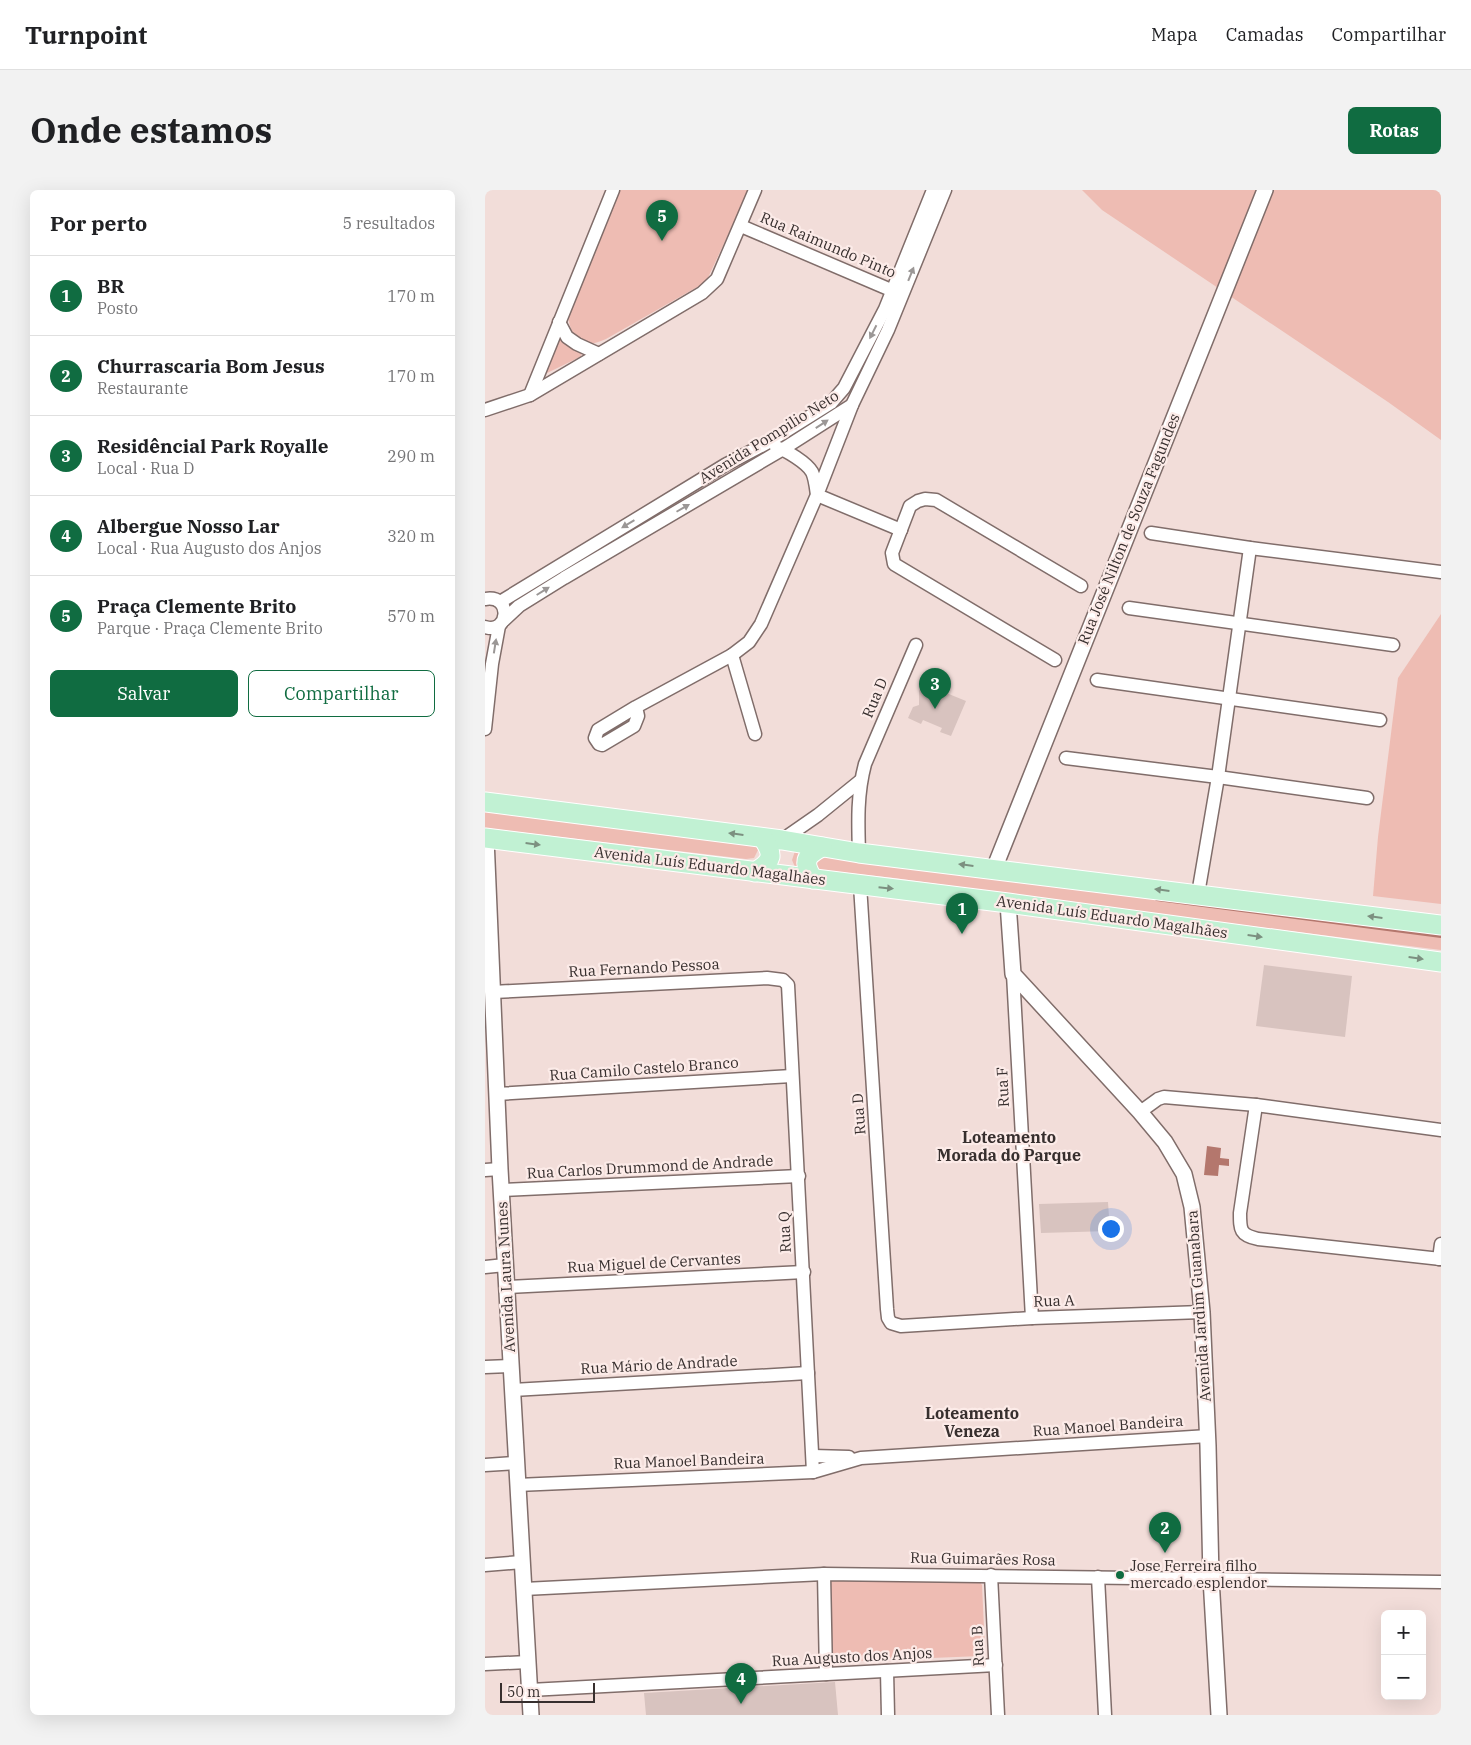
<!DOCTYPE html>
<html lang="pt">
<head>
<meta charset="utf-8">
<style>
	:root { --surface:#fff; --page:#f2f2f2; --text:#202124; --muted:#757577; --line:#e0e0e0; --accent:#106c41 }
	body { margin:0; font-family:"IBM Plex Serif",serif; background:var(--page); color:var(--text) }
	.controls { position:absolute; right:15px; bottom:15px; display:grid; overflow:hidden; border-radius:8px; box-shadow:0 5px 20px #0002 }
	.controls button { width:45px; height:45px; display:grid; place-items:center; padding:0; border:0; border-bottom:1px solid var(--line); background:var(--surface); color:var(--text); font:25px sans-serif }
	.scale { position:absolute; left:15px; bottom:12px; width:95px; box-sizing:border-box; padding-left:5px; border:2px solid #372f2e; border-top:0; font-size:14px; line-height:18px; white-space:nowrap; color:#372f2e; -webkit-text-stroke:4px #fcebe8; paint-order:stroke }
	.you { position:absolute; left:625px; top:1038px; width:18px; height:18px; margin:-12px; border:4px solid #fff; border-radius:50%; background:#1a73e8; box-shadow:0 0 0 8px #1a73e833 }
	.badge { display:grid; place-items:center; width:32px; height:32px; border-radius:50%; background:var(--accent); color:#fff; font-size:16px; font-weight:700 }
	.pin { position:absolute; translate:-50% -41px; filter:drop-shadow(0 1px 2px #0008) }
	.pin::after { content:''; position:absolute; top:26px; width:18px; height:15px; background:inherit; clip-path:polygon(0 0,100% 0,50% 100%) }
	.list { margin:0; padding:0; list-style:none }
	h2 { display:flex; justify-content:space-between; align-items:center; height:65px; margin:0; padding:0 20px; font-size:21px }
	h2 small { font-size:16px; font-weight:400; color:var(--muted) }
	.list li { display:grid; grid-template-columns:32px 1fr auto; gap:15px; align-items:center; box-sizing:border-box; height:80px; padding:0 20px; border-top:1px solid var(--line) }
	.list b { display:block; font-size:19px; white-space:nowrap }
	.list p { margin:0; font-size:16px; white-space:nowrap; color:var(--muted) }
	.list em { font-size:16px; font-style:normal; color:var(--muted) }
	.actions { display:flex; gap:10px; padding:15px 20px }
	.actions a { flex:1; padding:11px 0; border:1px solid var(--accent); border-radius:8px; text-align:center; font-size:18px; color:var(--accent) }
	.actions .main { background:var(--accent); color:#fff }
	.map { position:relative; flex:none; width:956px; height:1525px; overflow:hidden; border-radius:8px }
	header { display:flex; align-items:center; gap:30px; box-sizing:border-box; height:70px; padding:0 25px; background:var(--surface); border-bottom:1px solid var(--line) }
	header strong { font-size:24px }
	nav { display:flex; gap:28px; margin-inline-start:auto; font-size:18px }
	.intro { display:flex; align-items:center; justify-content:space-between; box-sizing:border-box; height:120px; padding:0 30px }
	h1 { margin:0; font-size:35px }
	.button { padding:12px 22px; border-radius:8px; background:var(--accent); color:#fff; font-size:18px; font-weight:700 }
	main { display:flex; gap:30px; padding:0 30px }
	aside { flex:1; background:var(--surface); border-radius:8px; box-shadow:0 5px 20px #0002 }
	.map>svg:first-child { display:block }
	.green { fill:#eebcb3 }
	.water { fill:#b4776d }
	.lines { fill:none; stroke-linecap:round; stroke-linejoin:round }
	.stream { stroke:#b4776d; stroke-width:4 }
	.building { fill:#d8c3bf }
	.minor-casing { stroke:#806d6a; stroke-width:15 }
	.tertiary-casing { stroke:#806d6a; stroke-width:18 }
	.primary-casing { stroke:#fff; stroke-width:21 }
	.minor { stroke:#fff; stroke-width:12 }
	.tertiary { stroke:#fff; stroke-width:15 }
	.primary { stroke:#c1f1d3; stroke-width:19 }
	.oneway { fill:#9b9796 }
	.oneway2 { fill:#7c9080 }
	.poi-dot { fill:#106c41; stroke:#fcebe8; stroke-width:2 }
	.labels { text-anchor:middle; stroke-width:4.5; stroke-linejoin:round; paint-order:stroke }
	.street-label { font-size:15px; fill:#372f2e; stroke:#fcebe8 }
	.poi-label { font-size:15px; fill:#372f2e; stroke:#fcebe8; text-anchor:start }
	.neighbourhood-label { font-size:16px; font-weight:bold; fill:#372f2e; stroke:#fcebe8 }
</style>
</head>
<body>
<header>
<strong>Turnpoint</strong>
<nav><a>Mapa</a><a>Camadas</a><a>Compartilhar</a></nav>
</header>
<div class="intro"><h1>Onde estamos</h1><a class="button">Rotas</a></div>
<main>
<aside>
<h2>Por perto<small>5 resultados</small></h2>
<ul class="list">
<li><span class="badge">1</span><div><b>BR</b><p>Posto</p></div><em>170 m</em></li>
<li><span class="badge">2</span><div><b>Churrascaria Bom Jesus</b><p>Restaurante</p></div><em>170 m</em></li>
<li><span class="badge">3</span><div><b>Residêncial Park Royalle</b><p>Local · Rua D</p></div><em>290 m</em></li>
<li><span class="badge">4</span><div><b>Albergue Nosso Lar</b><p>Local · Rua Augusto dos Anjos</p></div><em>320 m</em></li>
<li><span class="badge">5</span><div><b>Praça Clemente Brito</b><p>Parque · Praça Clemente Brito</p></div><em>570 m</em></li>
</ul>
<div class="actions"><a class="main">Salvar</a><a>Compartilhar</a></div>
</aside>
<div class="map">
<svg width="956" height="1525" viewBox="0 0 956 1525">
	<rect width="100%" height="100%" fill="#f2ddd9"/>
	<g class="green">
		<path d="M 135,0 L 264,0 L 221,92 L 121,149 C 97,160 88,151 83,128 Z"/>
		<path d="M 597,0 L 956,0 L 956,250 L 903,212 L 617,20 Z"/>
		<path d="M 75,144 L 98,162 L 95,167 L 60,184 Z"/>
		<path d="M 956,424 L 956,714 L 888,706 L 893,647 L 913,488 Z"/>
		<path d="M 0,614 L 265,653 L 271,656 L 273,660 L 269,668 L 261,669 L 0,638 Z"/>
		<path d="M 310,661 L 956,738 L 956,760 L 679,725 L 409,688 L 310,677 L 307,670 Z"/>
		<path d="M 346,1385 L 493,1390 L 497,1395 L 500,1460 L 496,1466 L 348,1472 L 342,1467 Z"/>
	</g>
	<path class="water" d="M 722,956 L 736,958 L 735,968 L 744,969 L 744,976 L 734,975 L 733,986 L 719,985 Z"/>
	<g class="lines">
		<path class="stream" d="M 672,709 L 956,746"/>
	</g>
	<g class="building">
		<path d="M 437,494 L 450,499 L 450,503 L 453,504 L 454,500 L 481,511 L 466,546 L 455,542 L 457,538 L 438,530 L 436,534 L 423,528 L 428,517 L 434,515 L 434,501 Z"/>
		<path d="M 779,775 L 867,786 L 860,847 L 771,836 Z"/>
		<path d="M 623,1012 L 625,1041 L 556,1043 L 554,1014 Z"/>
		<path d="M 350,1492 L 353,1525 L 161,1525 L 159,1503 Z"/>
	</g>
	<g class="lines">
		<g class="minor-casing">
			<g id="minor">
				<path d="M 256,36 L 413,103"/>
				<path d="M 74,132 L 82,147 L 92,154 L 114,164"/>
				<path d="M 45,205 L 128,0"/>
				<path d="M 367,215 L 332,305 L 416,340"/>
				<path d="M 0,220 L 45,205 L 217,103 L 232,89 L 270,0"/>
				<path d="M 666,343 L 765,358 L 956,382"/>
				<path d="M 0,409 C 28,404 24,445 0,437"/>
				<path d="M 15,412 L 240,275 L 282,253 L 346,213 L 359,198 L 400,119 L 448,0"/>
				<path d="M 644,418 L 908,455"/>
				<path d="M 19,430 L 34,416 L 79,388 L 298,259 L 367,215 L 403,140 L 460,0"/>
				<path d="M 247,465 L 270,544"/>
				<path d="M 570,470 L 409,374 L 407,363 L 425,316 L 433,311 L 440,309 L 451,310 L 596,396"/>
				<path d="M 612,490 L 895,530"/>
				<path d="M 151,517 L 153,526 L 149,536 L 117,555 L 114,554 L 110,548 L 113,540 L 151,517 L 247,465 L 264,452 L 276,434 L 332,305 C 331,298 330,288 327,282 C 322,273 301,260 291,257"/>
				<path d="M 0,539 L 7,474 L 14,436"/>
				<path d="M 581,568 L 733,587 L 882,608"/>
				<path d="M 297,650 L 333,625 L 375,591"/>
				<path d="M 374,663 C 373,632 372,604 380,574 L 431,455"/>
				<path d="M 375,695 L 402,1119 L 403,1128 L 406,1133 L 416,1136 L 547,1128 L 717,1122"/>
				<path d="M 713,704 L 733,587 L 765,358"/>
				<path d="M 528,784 L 547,1128"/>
				<path d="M 8,802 L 282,788 L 298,790 L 303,795 L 328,1282"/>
				<path d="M 12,904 L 307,886"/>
				<path d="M 771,915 L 755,1023 C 755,1040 755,1045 773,1049 L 956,1069"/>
				<path d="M 655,922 L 673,909 L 679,907 L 771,915 L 956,940"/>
				<path d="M 0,980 L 15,979"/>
				<path d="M 17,1000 L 314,986"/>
				<path d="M 954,1069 L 956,1054"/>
				<path d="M 0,1077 L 20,1075"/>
				<path d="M 22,1097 L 319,1082"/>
				<path d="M 0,1177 L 26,1176"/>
				<path d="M 28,1200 L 323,1183"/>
				<path d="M 328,1266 L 364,1267"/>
				<path d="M 0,1275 L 31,1273"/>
				<path d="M 32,1295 L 328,1282 L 376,1268 L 723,1246"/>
				<path d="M 0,1375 L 37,1372"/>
				<path d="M 339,1384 L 341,1484"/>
				<path d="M 506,1385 L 513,1525"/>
				<path d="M 613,1387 L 620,1525"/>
				<path d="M 39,1399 L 339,1384 L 956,1392"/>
				<path d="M 0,1474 L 43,1472"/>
				<path d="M 402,1481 L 403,1525"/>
				<path d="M 45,1500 L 511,1475"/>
			</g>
		</g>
		<g class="tertiary-casing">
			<g id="tertiary">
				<path d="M 1,648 L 15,979 L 46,1525"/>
				<path d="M 509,679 L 780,0"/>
				<path d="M 523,713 L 528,784 L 655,922 L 680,952 L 699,984 L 707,1017 L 717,1122 L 723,1256 L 726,1388 L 734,1525"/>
			</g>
		</g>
		<g class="primary-casing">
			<g id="primary">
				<path d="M 0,612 L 297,650 L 374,663 L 956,735"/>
				<path d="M 0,648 L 523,713 L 956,772"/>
				<path d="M 270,682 C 288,671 289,665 278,648"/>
				<path d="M 328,689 C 318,673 319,666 337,657"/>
			</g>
		</g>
		<use href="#minor" class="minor"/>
		<use href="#tertiary" class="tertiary"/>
		<use href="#primary" class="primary"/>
	</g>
	<defs><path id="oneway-solid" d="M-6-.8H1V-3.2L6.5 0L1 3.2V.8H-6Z" transform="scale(1.25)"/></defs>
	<g class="oneway">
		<use href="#oneway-solid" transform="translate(426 84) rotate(-68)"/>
		<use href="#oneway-solid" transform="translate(388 142) rotate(117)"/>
		<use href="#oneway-solid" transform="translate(337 234) rotate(-33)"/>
		<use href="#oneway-solid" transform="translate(198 318) rotate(-30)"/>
		<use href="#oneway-solid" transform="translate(143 334) rotate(149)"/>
		<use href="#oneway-solid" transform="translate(58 401) rotate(-32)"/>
		<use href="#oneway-solid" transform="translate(10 456) rotate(-81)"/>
	</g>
	<g class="oneway2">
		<use href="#oneway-solid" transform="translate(251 644) rotate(-173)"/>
		<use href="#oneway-solid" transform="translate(48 654) rotate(7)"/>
		<use href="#oneway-solid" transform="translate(481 675) rotate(-173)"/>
		<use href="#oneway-solid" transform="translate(401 698) rotate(6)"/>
		<use href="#oneway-solid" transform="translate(677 700) rotate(-173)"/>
		<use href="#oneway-solid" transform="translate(890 727) rotate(-173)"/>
		<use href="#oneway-solid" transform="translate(770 746) rotate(8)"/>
		<use href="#oneway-solid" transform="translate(931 768) rotate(8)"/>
	</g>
	<circle class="poi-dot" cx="635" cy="1385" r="5"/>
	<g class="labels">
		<g class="street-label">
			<text transform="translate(343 55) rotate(23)" y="5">Rua Raimundo Pinto</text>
			<text transform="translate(284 247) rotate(-32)" y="5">Avenida Pompilio Neto</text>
			<text transform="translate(644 339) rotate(-68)" y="5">Rua José Nilton de Souza Fagundes</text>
			<text transform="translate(390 508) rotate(-67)" y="5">Rua D</text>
			<text transform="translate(225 676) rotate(7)" y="5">Avenida Luís Eduardo Magalhães</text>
			<text transform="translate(627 727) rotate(8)" y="5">Avenida Luís Eduardo Magalhães</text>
			<text transform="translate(159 778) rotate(-3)" y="5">Rua Fernando Pessoa</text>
			<text transform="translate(159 879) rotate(-4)" y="5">Rua Camilo Castelo Branco</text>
			<text transform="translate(518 897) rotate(-93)" y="5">Rua F</text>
			<text transform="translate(374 924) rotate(-94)" y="5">Rua D</text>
			<text transform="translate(165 977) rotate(-3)" y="5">Rua Carlos Drummond de Andrade</text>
			<text transform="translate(300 1042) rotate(-93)" y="5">Rua Q</text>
			<text transform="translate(169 1073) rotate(-3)" y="5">Rua Miguel de Cervantes</text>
			<text transform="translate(21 1087) rotate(-93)" y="5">Avenida Laura Nunes</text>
			<text transform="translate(569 1111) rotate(-2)" y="5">Rua A</text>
			<text transform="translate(714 1116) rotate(-94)" y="5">Avenida Jardim Guanabara</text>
			<text transform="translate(174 1175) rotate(-3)" y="5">Rua Mário de Andrade</text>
			<text transform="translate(623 1236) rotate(-4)" y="5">Rua Manoel Bandeira</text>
			<text transform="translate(204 1271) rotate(-2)" y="5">Rua Manoel Bandeira</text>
			<text transform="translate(498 1369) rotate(1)" y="5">Rua Guimarães Rosa</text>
			<text transform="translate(493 1456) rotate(-93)" y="5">Rua B</text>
			<text transform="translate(367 1467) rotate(-3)" y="5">Rua Augusto dos Anjos</text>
		</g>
		<g class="poi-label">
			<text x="645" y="1381">Jose Ferreira filho<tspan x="645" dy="17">mercado esplendor</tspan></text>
		</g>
		<g class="neighbourhood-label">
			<text x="524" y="953">Loteamento<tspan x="524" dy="18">Morada do Parque</tspan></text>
			<text x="487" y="1229">Loteamento<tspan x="487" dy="18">Veneza</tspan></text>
		</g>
	</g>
</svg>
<div class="controls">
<button>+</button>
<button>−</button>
</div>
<div class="scale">50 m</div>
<div class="you"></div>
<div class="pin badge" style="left:477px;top:744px">1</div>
<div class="pin badge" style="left:680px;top:1363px">2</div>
<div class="pin badge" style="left:450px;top:519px">3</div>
<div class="pin badge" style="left:256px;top:1514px">4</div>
<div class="pin badge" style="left:177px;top:51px">5</div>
</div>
</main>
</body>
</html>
